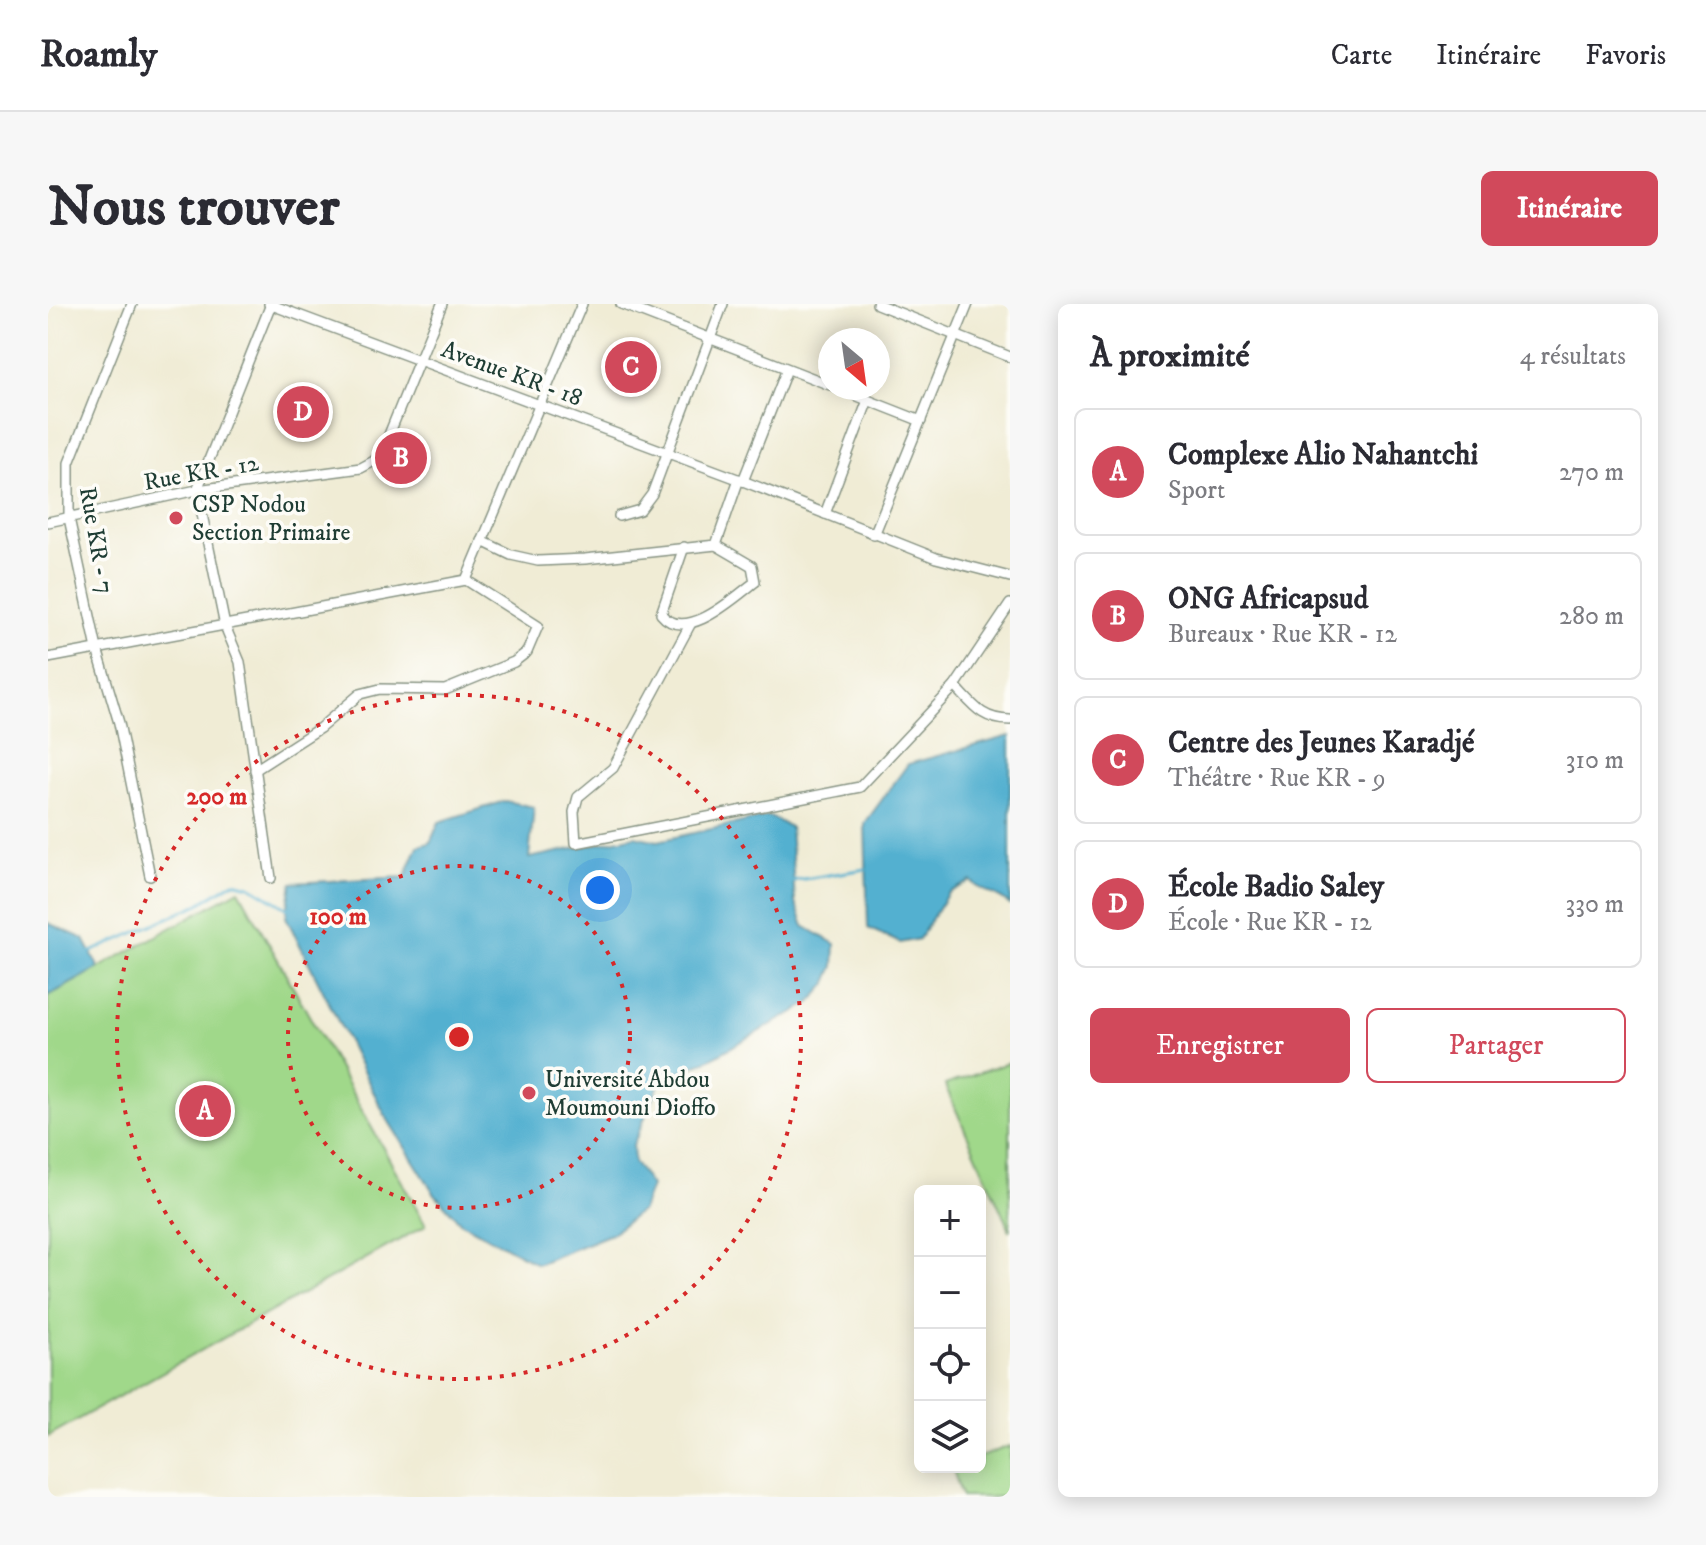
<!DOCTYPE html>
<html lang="fr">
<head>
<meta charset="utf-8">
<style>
	:root { --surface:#fff; --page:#f7f7f7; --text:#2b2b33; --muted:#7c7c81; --line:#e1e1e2; --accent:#d1495b }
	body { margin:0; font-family:"IM FELL DW Pica",serif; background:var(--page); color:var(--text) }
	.controls { position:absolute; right:24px; bottom:24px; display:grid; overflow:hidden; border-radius:12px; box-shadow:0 4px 20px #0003 }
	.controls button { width:72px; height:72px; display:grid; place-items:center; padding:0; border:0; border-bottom:2px solid var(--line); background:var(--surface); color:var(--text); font:40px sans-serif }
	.compass { position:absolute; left:770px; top:24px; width:72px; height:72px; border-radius:50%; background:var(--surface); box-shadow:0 4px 20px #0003; rotate:151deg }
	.you { position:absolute; left:552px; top:586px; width:28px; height:28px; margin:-20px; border:6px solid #fff; border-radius:50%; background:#1a73e8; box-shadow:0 0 0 12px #1a73e833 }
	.badge { display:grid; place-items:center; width:52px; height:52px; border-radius:50%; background:var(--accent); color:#fff; font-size:26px; font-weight:700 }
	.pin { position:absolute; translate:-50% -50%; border:4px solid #fff; box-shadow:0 2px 8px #0006 }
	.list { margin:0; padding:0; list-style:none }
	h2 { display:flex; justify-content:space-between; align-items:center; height:104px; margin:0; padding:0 32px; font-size:34px }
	h2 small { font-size:26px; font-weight:400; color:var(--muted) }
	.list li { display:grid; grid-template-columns:52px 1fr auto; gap:24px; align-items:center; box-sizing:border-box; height:128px; margin:0 16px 16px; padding:0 16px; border:2px solid var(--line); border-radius:12px }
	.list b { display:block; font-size:30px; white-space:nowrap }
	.list p { margin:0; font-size:26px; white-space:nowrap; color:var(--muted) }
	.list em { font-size:26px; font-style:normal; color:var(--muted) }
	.actions { display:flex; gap:16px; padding:24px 32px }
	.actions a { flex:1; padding:18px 0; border:2px solid var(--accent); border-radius:12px; text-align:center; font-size:28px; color:var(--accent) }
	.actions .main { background:var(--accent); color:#fff }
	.icon { flex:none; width:44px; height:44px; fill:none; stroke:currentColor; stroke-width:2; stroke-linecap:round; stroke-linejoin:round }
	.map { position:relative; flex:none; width:962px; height:1193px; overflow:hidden; border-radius:12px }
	header { display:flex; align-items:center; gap:48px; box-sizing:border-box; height:112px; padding:0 40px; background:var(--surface); border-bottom:2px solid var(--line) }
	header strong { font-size:38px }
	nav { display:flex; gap:44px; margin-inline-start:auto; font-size:28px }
	.intro { display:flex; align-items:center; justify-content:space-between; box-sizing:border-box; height:192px; padding:0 48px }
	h1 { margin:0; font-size:56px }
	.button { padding:20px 36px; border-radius:12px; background:var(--accent); color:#fff; font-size:28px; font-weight:700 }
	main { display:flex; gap:48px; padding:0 48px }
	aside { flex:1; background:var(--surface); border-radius:12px; box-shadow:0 4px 20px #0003 }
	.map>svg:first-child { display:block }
	.green { fill:#a0d88a; stroke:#608a5f; stroke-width:2 }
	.water { fill:#52b0d0; stroke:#387682; stroke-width:2 }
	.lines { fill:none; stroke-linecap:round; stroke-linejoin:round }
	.stream { stroke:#52b0d0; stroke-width:3 }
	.minor-casing { stroke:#889484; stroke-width:12 }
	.minor { stroke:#fff; stroke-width:9 }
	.ring { fill:none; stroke:#d62828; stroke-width:4; stroke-dasharray:4 8 }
	.poi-dot { fill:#d1495b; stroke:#fdfcf7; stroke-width:3 }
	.labels { text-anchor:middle; stroke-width:7; stroke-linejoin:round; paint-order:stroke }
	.street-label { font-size:24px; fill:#1f3d34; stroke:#fdfcf7 }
	.poi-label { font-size:24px; fill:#1f3d34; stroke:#fdfcf7; text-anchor:start }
	.centre { fill:#d62828; stroke:#fdfcf7; stroke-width:4 }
	.ring-label { font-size:24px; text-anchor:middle; font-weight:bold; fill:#d62828; stroke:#fdfcf7; stroke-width:7; stroke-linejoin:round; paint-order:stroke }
</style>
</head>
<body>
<header>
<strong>Roamly</strong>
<nav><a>Carte</a><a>Itinéraire</a><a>Favoris</a></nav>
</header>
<div class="intro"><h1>Nous trouver</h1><a class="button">Itinéraire</a></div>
<main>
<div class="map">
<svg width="962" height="1193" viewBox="0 0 962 1193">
	<rect width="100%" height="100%" fill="#fdfcf7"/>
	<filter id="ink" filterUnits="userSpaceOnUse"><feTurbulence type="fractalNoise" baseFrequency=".0125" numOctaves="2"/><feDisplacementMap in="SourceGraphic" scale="16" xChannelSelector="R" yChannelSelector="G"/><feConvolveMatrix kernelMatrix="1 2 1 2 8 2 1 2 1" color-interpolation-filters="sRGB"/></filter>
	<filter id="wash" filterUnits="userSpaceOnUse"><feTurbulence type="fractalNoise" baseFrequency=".006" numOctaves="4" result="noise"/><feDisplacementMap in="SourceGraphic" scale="32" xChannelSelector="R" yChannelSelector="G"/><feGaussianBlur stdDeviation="1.8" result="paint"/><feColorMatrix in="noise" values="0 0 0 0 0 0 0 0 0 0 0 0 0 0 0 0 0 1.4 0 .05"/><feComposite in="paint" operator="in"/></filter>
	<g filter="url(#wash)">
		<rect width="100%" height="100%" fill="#f0ecd5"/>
		<g class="green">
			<path d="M 191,586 L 378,921 L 0,1132 L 0,692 Z"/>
			<path d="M 962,758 L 962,927 L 897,781 Z"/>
			<path d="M 962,1142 L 962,1193 L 914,1193 L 904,1163 L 932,1163 L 932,1153 Z"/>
		</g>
		<g class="water">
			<path d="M 962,432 L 962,601 C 948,588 935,590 923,577 L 900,589 L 871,635 L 852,639 L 820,624 L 817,519 L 860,460 Z"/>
			<path d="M 457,497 L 486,503 L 481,554 L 587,532 L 610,537 L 721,512 L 742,523 L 747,598 L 756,622 L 787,640 L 786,662 L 778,681 L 762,699 L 662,755 L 613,776 L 585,841 L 586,858 L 603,882 L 594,906 L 563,930 L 489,960 L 412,918 L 386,889 L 338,813 L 238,613 L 244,579 L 357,573 L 370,542 L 382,539 L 391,518 Z"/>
			<path d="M 0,619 L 36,635 L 51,664 L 0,692 Z"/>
		</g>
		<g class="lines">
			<g class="stream">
				<path d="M 743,577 L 818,565"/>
				<path d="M 41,649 L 151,600 L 186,578 L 202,582 L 242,606"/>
			</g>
		</g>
	</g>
	<g filter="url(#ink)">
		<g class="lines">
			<g class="minor-casing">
				<g id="minor">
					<path d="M 84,0 L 21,159 L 21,214 L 49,345 L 71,419 L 102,572"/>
					<path d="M 221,0 L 695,177 L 888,254 L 962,273"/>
					<path d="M 223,0 L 149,186 L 177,322 L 192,358 L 223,574"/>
					<path d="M 573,0 L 782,81"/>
					<path d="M 829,0 L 962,53"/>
					<path d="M 789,84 L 873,117"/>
					<path d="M 695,177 L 739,65"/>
					<path d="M 777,210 L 820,96"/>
					<path d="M 571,212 L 592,206 L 604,190 L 675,0"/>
					<path d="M 0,218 L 149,186 L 313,164 L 326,157 L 334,148 L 394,0"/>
					<path d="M 826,231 L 920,0"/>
					<path d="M 434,237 L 463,251 L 490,257 L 537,255 L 668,241 L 691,175"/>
					<path d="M 636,243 L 613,310 C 637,340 686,294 707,278 L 704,262 L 668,241"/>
					<path d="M 418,276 L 534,0"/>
					<path d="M 643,319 L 565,464 L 530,493 L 526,508 L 528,539 L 812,483 L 907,382 L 962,300"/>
					<path d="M 0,354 L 418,276 L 490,322 L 479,348 L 466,358 L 397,386 L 332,385 L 312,390 L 272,424 L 207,466"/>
					<path d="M 907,382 C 925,401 934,416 962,416"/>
				</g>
			</g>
			<use href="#minor" class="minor"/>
		</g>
	</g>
	<g class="ring">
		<circle cx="411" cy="733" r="171"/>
		<circle cx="411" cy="733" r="342"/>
	</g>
	<g class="poi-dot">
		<circle cx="128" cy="214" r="8"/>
		<circle cx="481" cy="789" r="8"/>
	</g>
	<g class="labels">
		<g class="street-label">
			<text transform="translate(464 69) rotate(20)" y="8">Avenue KR - 18</text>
			<text transform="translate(153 168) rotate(-10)" y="8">Rue KR - 12</text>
			<text transform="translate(49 236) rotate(80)" y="8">Rue KR - 7</text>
		</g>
		<g class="poi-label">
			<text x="144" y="208">CSP Nodou<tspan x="144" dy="28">Section Primaire</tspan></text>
			<text x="497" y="783">Université Abdou<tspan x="497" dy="28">Moumouni Dioffo</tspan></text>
		</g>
	</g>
	<circle cx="411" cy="733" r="12" class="centre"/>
	<g class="ring-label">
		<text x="169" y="500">200 m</text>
		<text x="290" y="620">100 m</text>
	</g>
</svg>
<div class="controls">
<button>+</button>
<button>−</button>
<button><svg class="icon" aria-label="locate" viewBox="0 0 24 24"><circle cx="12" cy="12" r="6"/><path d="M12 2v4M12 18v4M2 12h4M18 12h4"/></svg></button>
<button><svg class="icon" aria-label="layers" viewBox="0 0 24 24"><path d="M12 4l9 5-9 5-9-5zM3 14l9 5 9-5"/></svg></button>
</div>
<svg class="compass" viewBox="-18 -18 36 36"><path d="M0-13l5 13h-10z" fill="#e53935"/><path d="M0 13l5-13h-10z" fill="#7c7c81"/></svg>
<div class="you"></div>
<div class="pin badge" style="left:157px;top:807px">A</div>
<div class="pin badge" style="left:353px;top:154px">B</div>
<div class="pin badge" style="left:583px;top:63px">C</div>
<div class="pin badge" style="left:255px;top:108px">D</div>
</div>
<aside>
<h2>À proximité<small>4 résultats</small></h2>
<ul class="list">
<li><span class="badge">A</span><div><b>Complexe Alio Nahantchi</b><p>Sport</p></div><em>270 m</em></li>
<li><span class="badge">B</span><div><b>ONG Africapsud</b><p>Bureaux · Rue KR - 12</p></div><em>280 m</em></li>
<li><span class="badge">C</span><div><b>Centre des Jeunes Karadjé</b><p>Théâtre · Rue KR - 9</p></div><em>310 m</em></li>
<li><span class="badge">D</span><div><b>École Badio Saley</b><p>École · Rue KR - 12</p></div><em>330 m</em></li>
</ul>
<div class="actions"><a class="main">Enregistrer</a><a>Partager</a></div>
</aside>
</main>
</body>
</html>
